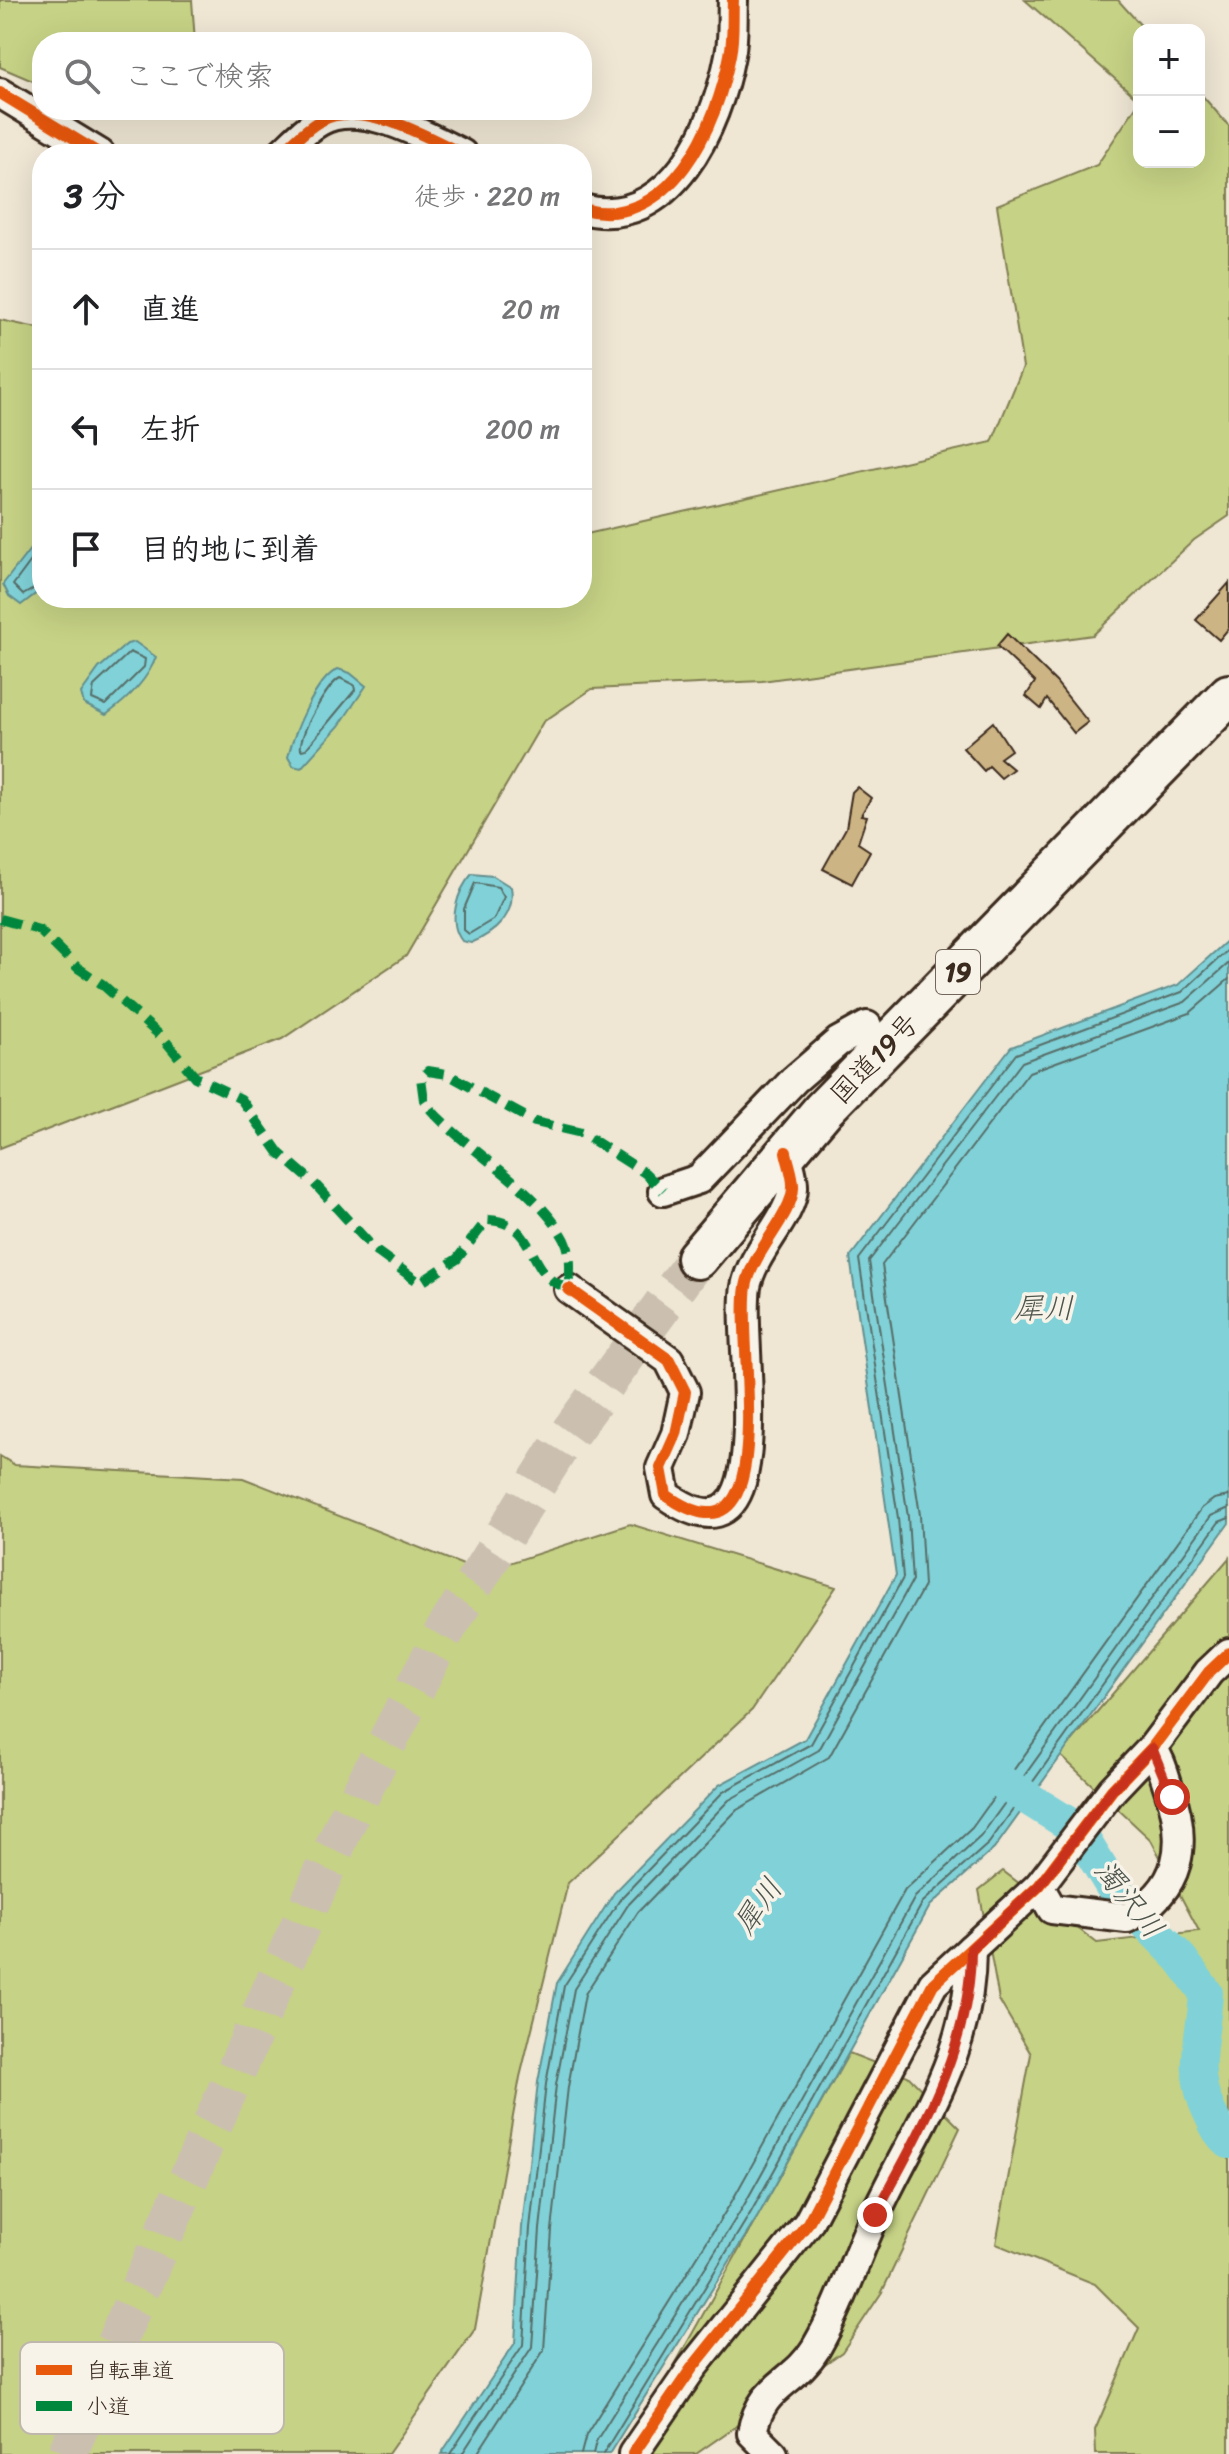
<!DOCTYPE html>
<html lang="ja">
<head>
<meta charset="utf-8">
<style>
	:root { --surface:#fff; --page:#f2f2f2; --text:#202124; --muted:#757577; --line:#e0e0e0 }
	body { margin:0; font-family:Sriracha,"Klee One",sans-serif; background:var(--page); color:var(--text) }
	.controls { position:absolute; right:24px; top:24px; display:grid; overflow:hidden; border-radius:16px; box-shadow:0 8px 32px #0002 }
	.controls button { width:72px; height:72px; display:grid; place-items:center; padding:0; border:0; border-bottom:2px solid var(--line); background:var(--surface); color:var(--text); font:40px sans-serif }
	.stop { position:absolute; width:24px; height:24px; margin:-18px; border:6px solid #c8321e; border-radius:50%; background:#fff }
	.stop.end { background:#c8321e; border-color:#fff; box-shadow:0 2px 8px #0008 }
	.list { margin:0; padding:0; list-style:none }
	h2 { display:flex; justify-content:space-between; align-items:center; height:104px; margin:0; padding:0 32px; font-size:34px }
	h2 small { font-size:26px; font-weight:400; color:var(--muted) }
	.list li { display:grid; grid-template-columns:52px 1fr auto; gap:24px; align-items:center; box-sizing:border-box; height:120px; padding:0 32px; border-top:2px solid var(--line) }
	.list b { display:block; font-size:30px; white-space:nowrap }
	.list em { font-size:26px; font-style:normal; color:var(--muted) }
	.icon { flex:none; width:44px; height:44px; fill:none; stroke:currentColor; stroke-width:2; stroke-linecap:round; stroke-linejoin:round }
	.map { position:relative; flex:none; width:1229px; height:2454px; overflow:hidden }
	.search { position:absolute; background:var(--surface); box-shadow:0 8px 32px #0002; left:32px; top:32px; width:560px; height:88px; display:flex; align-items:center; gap:20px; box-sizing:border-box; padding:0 28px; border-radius:32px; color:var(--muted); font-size:30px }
	.panel { position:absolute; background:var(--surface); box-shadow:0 8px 32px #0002; left:32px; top:144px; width:560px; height:464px; border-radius:32px }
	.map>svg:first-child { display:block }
	.green { fill:#c6d285; stroke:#807e52; stroke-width:2 }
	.water { fill:#80d2d8; stroke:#648f8e; stroke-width:2 }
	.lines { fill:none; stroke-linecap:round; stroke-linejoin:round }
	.shore { stroke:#576d68; stroke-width:2 }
	.river { stroke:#80d2d8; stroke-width:34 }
	.building { fill:#cdb484; stroke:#3b2a1e; stroke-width:2 }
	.highway-tunnel { stroke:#cbc0b0; stroke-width:40; stroke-dasharray:40 20; stroke-linecap:butt }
	.minor-casing { stroke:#3b2a1e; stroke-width:34 }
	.highway-casing { stroke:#3b2a1e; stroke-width:46 }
	.minor { stroke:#f7f3e8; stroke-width:28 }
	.highway { stroke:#f7f3e8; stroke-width:40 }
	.quiet { stroke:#00873e; stroke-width:10; stroke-dasharray:20 10; stroke-linecap:butt }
	.cycleway-casing { stroke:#f7f3e8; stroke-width:17 }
	.cycleway { stroke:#e8590c; stroke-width:12 }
	.route { stroke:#c8321e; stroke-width:10 }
	.labels { text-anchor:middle; stroke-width:7; stroke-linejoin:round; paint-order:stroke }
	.shield { fill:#f7f3e8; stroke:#73665b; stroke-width:2 }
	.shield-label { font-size:26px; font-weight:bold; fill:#3b2a1e }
	.street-label { font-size:28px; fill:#3b2a1e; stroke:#f7f3e8 }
	.water-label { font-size:30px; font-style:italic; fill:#4c544c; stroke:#f7f3e8 }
	.key { fill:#f7f3e8; stroke:#bfb7ab; stroke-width:2 }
	.key-label { font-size:22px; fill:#3b2a1e }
</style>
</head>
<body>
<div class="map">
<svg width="1229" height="2454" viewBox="0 0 1229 2454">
	<rect width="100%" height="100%" fill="#efe6d4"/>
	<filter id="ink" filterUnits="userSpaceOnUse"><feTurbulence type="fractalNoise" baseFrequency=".0125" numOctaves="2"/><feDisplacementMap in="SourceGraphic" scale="16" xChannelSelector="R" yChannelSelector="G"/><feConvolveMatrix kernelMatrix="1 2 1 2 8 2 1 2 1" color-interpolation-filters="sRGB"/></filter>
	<g filter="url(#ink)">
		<g class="green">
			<path d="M 0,0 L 192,0 L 195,42 L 42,42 L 42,85 L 0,67 Z"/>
			<path d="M 1025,0 L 1118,0 L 1145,30 L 1139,30 L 1139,100 Z"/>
			<path d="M 1199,92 L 1229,126 L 1229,516 L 1194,540 L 1093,635 L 762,681 L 592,689 L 543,722 L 406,956 L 282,1039 L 0,1148 L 0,320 L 42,329 L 42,598 L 582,598 L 582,535 L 992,442 L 1023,367 L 997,205 L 1097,165 L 1139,102 L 1139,162 L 1199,162 Z"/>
			<path d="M 0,1456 L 15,1465 L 243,1478 L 481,1572 L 630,1524 L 836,1587 L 752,1710 L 568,1883 L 520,2077 L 475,2329 L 388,2454 L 0,2454 Z"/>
			<path d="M 1229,1558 L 1229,2454 L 1096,2454 L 1095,2430 L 1139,2328 L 1095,2284 L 996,2244 L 1031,2054 L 999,2000 L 979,1890 L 1003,1871 L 1097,1943 L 1199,1931 L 1151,1840 L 1060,1755 Z"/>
			<path d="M 849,2053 L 908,2076 L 960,2128 L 882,2292 L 842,2352 L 696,2454 L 625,2454 Z"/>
		</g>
		<g class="water">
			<path d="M 42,534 L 42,589 L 21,605 L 9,596 L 3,584 Z"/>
			<path d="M 135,642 L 156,657 C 147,681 127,700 106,715 L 84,704 L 81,693 L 99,668 L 127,644 Z"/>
			<path d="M 338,669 L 350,673 L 366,686 L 339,726 L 301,768 L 293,766 L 288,757 C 294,733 315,680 338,669 Z"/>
			<path d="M 472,874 L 493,876 L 511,887 C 516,915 495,933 471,943 L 462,941 C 447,922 457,891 472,874 Z"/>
			<path d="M 1229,939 L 1229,1523 L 994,1849 L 930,1906 L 758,2216 L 609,2454 L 441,2454 L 515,2343 L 522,2227 L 538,2082 L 557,1983 L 614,1893 L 719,1785 L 805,1739 L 896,1575 L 850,1257 L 1011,1047 L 1178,985 Z"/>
		</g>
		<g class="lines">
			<g class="shore">
				<path d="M 42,546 L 13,585 L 23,595 L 42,584"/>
				<path d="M 130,652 L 145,659 L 144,667 L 106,705 L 92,699 L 94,686 Z"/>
				<path d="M 340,678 L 354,685 L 355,690 L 306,749 L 301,750 C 298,736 327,685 340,678 Z"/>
				<path d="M 475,883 L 498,887 L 504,897 L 494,919 L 469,934 L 464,930 L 464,909 Z"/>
				<path d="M 450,2454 L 523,2345 L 530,2228 L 546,2084 L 564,1986 L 621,1898 L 723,1792 L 811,1744 L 903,1578 L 898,1518 L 859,1259 L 1016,1054 L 1182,992 L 1229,949"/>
				<path d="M 462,2454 L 532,2347 L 540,2229 L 556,2085 L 574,1989 L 628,1905 L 729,1800 L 819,1750 L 912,1581 L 908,1517 L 869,1261 L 1022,1062 L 1185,1002 L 1229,963"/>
				<path d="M 477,2454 L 544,2350 L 552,2230 L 568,2087 L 585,1994 L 638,1912 L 737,1810 L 829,1757 L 924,1586 L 920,1515 L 882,1265 L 1029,1072 L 1190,1013 L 1229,979"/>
				<path d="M 581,2454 L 586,2435 L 732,2201 L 905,1890 L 972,1828 L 1202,1508 L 1214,1499 L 1229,1496"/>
				<path d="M 593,2454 L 596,2441 L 743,2207 L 915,1897 L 981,1836 L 1211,1516 L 1229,1508"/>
				<path d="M 603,2454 L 751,2212 L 923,1902 L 989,1843 L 1219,1522 L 1229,1518"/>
			</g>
			<path class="river" d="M 992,1776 L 1077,1829 L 1114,1890 L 1181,1959 L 1206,1993 C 1204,2037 1189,2069 1209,2111 C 1215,2123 1218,2133 1229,2142"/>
		</g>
		<g class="building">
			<path d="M 1229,583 L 1229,628 L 1219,640 L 1196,620 Z"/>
			<path d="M 1007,634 L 1056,682 L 1088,722 L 1074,733 L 1047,699 L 1041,709 L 1026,696 L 1035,682 L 997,646 Z"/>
			<path d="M 993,722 L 1011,750 L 1000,758 L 1013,769 L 1001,778 L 989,766 L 984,771 L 963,748 Z"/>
			<path d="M 857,787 L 871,798 L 861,815 L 867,816 L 858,843 L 870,851 L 852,884 L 823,869 L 846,828 L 852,792 Z"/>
		</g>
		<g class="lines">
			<path class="highway-tunnel" d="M 67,2454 L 345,1824 L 443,1634 L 558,1449 L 697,1258"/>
			<g class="minor-casing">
				<g id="minor">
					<path d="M 0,93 L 100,154"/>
					<path d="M 281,154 C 293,143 305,129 320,121 C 361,98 425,136 462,154"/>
					<path d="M 582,209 C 671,232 717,125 730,55 C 734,37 732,19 733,0"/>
					<path d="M 663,1191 L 699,1179 L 794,1080 L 838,1042 L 867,1026 L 871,1061"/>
					<path d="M 569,1289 L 669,1360 L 685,1392 L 676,1434 L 661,1468 L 666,1495 C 786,1580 736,1341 746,1287 C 752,1252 792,1216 793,1188 C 794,1177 788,1163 786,1152"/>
					<path d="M 1039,1886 L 1052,1909 L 1127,1918 C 1182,1890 1188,1843 1169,1789 C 1164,1775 1161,1760 1152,1748"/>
					<path d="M 633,2454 L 692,2368 L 808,2223 L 933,1984 L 1039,1886 L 1112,1790 L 1152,1748 L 1209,1672 L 1229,1653"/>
					<path d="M 773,2454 L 752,2433 C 761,2384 794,2385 816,2348 C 842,2303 854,2261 875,2215 C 918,2122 971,2058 971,1949"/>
				</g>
			</g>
			<g class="highway-casing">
				<path id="highway" d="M 697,1258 L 823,1110 L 1229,695"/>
			</g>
			<use href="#minor" class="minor"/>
			<use href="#highway" class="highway"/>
			<path class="quiet" d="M 0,919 L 39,930 L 78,968 L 102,984 L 164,1039 L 195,1077 L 241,1099 L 279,1153 L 314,1183 L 376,1251 L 420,1283 L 457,1259 L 487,1220 C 531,1222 526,1256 551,1280 C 556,1284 564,1286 569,1289 C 570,1273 572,1255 565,1240 C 539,1190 468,1151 431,1110 L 424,1100 L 421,1078 L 428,1071 L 447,1074 L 535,1122 L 582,1133 L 645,1173 L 663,1191"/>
			<g class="cycleway-casing">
				<g id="cycleway">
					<path d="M 0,93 L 100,154"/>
					<path d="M 281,154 C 293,143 305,129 320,121 C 361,98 425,136 462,154"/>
					<path d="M 582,209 C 671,232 717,125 730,55 C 734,37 732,19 733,0"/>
					<path d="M 569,1289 L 669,1360 L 685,1392 L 676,1434 L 661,1468 L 666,1495 C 786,1580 736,1341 746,1287 C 752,1252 792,1216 793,1188 C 794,1177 788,1163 786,1152"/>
					<path d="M 633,2454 L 692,2368 L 808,2223 L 933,1984 L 1039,1886 L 1112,1790 L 1152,1748 L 1209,1672 L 1229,1653"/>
				</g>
			</g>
			<use href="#cycleway" class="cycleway"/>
		</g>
	</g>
	<g class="lines" filter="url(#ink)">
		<path class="route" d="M 875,2215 C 920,2131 971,2047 971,1949 L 1039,1886 L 1112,1790 L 1152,1748 L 1172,1797"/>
	</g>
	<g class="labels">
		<rect class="shield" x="936" y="950" width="44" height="44" rx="6"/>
		<g class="shield-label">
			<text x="958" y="981">19</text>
		</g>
		<g class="street-label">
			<text transform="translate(874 1058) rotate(-46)" y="10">国道19号</text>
		</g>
		<g class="water-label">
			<text x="1044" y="1318">犀川</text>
			<text transform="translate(1129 1899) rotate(51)" y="10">濁沢川</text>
			<text transform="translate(758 1906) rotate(-55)" y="10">犀川</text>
		</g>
	</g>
	<rect x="20" y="2342" width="264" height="92" rx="12" class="key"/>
	<rect x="36" y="2365" width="36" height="10" fill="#e8590c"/>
	<rect x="36" y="2401" width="36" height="10" fill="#00873e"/>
	<g class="key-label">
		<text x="86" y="2378">自転車道</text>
		<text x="86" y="2414">小道</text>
	</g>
</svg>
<div class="controls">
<button>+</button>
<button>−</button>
</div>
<div class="stop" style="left:1172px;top:1797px"></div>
<div class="stop end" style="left:875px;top:2215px"></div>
<div class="search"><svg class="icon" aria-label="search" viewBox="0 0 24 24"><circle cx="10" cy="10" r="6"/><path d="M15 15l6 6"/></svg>ここで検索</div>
<section class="panel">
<h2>3 分<small>徒歩 · 220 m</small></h2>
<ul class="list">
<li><svg class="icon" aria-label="ahead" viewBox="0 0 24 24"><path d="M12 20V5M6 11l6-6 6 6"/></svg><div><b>直進</b></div><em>20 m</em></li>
<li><svg class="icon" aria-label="left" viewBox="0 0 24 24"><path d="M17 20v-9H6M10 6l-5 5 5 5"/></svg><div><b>左折</b></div><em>200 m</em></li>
<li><svg class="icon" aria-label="arrive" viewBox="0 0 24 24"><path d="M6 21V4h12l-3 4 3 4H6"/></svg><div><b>目的地に到着</b></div></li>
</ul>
</section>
</div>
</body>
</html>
